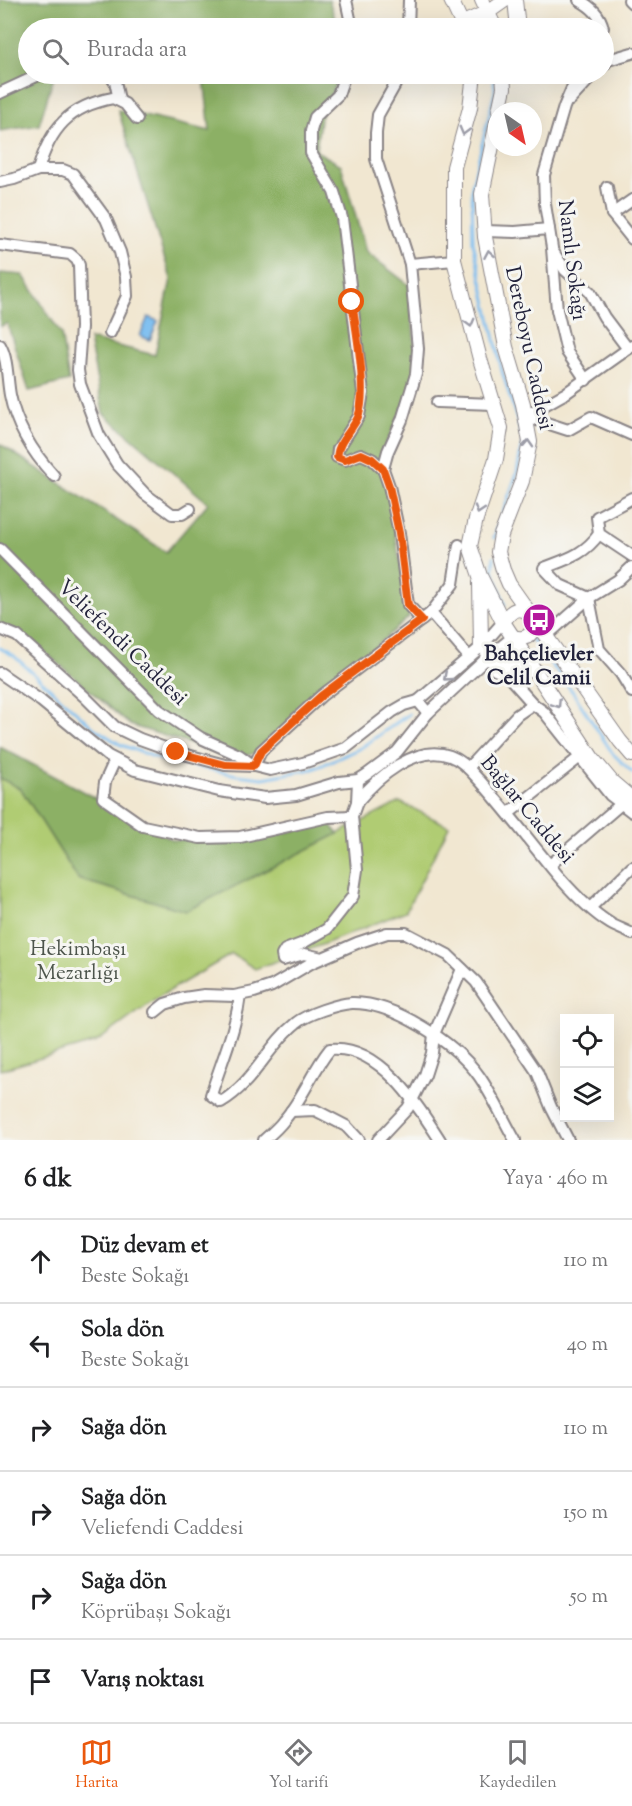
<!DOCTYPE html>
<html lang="tr">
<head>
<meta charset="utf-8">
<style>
	:root { --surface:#fff; --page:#f2f2f2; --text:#202124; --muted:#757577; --line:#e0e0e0; --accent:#ea580c }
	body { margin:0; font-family:"Sorts Mill Goudy",serif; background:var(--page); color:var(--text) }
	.controls { position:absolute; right:18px; bottom:18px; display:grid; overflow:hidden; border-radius:0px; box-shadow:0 6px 24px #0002 }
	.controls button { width:54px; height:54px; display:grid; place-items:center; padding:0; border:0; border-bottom:2px solid var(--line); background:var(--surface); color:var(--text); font:30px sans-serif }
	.compass { position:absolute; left:488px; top:102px; width:54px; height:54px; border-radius:50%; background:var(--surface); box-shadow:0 6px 24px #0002; rotate:146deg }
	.stop { position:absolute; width:18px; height:18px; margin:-14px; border:4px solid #ea580c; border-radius:50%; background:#fff }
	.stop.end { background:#ea580c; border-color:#fff; box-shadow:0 2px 6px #0008 }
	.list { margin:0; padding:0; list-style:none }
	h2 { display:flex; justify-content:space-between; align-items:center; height:78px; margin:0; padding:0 24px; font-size:26px }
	h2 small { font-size:20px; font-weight:400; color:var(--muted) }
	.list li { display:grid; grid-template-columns:39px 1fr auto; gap:18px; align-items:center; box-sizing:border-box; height:84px; padding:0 24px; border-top:2px solid var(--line) }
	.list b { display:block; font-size:22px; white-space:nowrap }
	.list p { margin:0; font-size:20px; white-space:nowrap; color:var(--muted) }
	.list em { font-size:20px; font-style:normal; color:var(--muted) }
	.icon { flex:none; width:33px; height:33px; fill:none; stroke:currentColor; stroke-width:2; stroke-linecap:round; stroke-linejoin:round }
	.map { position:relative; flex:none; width:632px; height:1140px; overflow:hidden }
	.search { position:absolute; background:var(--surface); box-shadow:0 6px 24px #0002; left:18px; right:18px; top:18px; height:66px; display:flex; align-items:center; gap:15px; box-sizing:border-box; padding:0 21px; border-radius:33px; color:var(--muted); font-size:22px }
	.sheet { height:582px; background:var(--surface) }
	nav { display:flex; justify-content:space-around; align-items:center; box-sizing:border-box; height:84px; border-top:2px solid var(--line); background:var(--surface); font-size:16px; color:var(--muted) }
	nav a { display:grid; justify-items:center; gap:3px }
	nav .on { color:var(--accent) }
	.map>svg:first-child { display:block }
	.green { fill:#b0cc73; stroke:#697757; stroke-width:1.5 }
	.forest { fill:#8cb065; stroke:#576950; stroke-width:1.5 }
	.water { fill:#7abdf0; stroke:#4e7096; stroke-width:1.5 }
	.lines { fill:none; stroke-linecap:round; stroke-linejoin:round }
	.stream { stroke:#7abdf0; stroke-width:3 }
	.street-casing { stroke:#8a8486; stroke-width:14 }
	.secondary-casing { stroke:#8a8486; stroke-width:16 }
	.street { stroke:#fff; stroke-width:10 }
	.secondary { stroke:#fff; stroke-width:14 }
	.oneway { stroke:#9c9ca7 }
	.route { stroke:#ea580c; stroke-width:8 }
	.labels { text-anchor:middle; stroke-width:6; stroke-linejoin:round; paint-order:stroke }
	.street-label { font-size:21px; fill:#22223b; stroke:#f6f6f2 }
	.poi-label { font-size:21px; font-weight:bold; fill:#22223b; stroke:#f6f6f2 }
	.park-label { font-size:21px; fill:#4d554c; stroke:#f6f6f2 }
</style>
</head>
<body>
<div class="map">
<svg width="632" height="1140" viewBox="0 0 632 1140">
	<rect width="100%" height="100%" fill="#f6f6f2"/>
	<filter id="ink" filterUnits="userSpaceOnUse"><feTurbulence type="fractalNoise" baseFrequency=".0167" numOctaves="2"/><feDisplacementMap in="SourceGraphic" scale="12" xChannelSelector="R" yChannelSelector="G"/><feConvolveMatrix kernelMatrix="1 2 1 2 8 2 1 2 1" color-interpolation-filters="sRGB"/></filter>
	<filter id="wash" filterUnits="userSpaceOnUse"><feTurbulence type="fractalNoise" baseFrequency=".008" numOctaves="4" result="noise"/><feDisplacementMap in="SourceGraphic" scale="24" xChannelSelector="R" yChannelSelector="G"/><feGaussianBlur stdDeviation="1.35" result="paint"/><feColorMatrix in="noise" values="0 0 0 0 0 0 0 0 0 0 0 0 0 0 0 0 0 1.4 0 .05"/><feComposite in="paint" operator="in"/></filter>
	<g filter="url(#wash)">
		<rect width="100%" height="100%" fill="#f1e7d1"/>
		<path class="green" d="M 0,778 L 21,789 L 78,879 L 186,911 L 400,802 L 449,826 L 406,911 L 327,943 L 255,969 L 232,954 L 162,995 L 96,1042 L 0,1070 Z"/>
		<g class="forest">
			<path d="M 0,0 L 329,0 L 338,28 L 28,28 L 28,74 L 61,74 L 54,76 L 39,125 L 0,131 Z"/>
			<path d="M 201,74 L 340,74 L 320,119 L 316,151 L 341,165 L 366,252 L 409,285 L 418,376 L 382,453 L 409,617 L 253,754 L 231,757 L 130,725 L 33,642 L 0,625 L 0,444 L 166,552 L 208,503 L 103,413 L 89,339 L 155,355 L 171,279 L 118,110 L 210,131 L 204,78 Z"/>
			<path d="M 0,273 L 23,275 L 61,334 L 69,381 L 29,391 L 7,323 L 0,327 Z"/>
			<path d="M 0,747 L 173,840 L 260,839 L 328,822 L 338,834 L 186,911 L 78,879 L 21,789 L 0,778 Z"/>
		</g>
		<path class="water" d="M 148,317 L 158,321 L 150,340 L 140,336 Z"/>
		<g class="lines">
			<g class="stream">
				<path d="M 493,74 L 495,91 L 472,186 L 473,242 L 502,371 L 523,439 L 517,473 L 494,538"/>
				<path d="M 494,557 L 493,570 L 505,604"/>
				<path d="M 531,638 L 572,691 L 613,754 L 632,772"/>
				<path d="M 0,648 L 14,656 L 94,728 L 121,745 L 160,759 L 237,775 L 263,778 L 313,769 L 359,749 L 409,714"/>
			</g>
		</g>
	</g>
	<g filter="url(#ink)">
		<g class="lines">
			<g class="street-casing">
				<g id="street">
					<path d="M 346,0 L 352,28"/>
					<path d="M 579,0 C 591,7 600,14 603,28"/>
					<path d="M 629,0 L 632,3"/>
					<path d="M 408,28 L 409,0"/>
					<path d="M 604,65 L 608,60 L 632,53"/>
					<path d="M 109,74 L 115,81 L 119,100"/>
					<path d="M 345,74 L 338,95 L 315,117 L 311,131 L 311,153 L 334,192 L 342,218 L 363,393 L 359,416 L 338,449 L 337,457 L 345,460 L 361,454 L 372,459 L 383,469"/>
					<path d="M 401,74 L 378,115 L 376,133 L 376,159 L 410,264 L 418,349 L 416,374 L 402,420 L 388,451 L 383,469 L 389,486 L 399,533 L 408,605 L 422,620"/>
					<path d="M 578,74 L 564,107 L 544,175 L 545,204 L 552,248 L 557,310 L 567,352 L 586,380"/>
					<path d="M 0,93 L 41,74"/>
					<path d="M 570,100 L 594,74"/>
					<path d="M 38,170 C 50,129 69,106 113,98 L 125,104 L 137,119"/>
					<path d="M 0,182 L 14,179 L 38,170 L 63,170 L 73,174 L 106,219 L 120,252 L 126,277 L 127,296 L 110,333"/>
					<path d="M 607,187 L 612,214 L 632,239"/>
					<path d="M 612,214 L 632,200"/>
					<path d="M 485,231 L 515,232 L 549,229"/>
					<path d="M 0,245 L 70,254 L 77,260 L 79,265 L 81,327 L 78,370 L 80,384 L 99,435 L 117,464 L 145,494 L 172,514 L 182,514 L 190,509"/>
					<path d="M 554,253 L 565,270 L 590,292 L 604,317 L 628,349"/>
					<path d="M 410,264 L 454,260"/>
					<path d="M 0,345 C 8,359 7,379 10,395 C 16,426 33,453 54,476"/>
					<path d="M 437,402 L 494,404"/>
					<path d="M 525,416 L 566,393 L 632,346"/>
					<path d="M 525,416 L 568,430 L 591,417 L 632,435"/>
					<path d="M 632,498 L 597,517 L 599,534 L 632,556"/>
					<path d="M 0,549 L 159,710 L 201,738 L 239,755 L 254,766 L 261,751 L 321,696 L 431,613 L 469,657"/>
					<path d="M 589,598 L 560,585 L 544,568 C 567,559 584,555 599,534"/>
					<path d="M 589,598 L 599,649 L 621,674 L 632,692"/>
					<path d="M 431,613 L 453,584 L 459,545"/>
					<path d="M 0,629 L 17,636 L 85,697 L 115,727 L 140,739 L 176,752 L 225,765 L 254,766 L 270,770 L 303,763 L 346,748 L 392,712 L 404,705 L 418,701 L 428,713"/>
					<path d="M 545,637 L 589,598 L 618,580 L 632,567"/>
					<path d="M 495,670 L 508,676 L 533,704"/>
					<path d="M 0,673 L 41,701 L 108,756 L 135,770 L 219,791 L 265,798 L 296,795 L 339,782 L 358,780 L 366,775 L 397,752 L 428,713 L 487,658 L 513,637"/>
					<path d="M 418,701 L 481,647 L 503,622"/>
					<path d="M 115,760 L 105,782 L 103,798 L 143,826 L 200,838 L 240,837 L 328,817 L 352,816"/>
					<path d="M 468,768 L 517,715 L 533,704 L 544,712 L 610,795 L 632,812"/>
					<path d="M 357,802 C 377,778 416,743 450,756 C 464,761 471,772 481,782 C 509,813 533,846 560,878 C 574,894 593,913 611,924 C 618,928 625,930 632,934"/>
					<path d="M 509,813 L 580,757"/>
					<path d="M 550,865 L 621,804"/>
					<path d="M 591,907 L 632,867"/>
					<path d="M 322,958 L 304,954 L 283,960 L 282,955 L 285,950 L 301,944 L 327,929 L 353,896 L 357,870 L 352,816 L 357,802 L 358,780"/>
					<path d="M 240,995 C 236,1030 221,1062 211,1095 L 221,1102 C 255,1082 267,1046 296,1023 C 307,1014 337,1004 352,1003 C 393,1002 456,1043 479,1076 C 493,1096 503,1119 515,1140"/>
					<path d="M 155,1012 L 165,1004 L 184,998 L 204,995 L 234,996 L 254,992 L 272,986 L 311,963 L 357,943 L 387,933 L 406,933 L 448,955 L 476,982 L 537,1072 L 551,1107 L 568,1140"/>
					<path d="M 291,1111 L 315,1110 L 346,1126 L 359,1140"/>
					<path d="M 264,1140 C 271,1134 279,1127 284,1120 C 303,1099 312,1071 330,1049 C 379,1044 417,1104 440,1140"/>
					<path d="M 378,1140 L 408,1108 L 425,1075 L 432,1053 L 434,1034 L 462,969"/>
				</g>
			</g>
			<g class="secondary-casing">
				<g id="secondary">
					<path d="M 451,0 L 464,28"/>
					<path d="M 482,0 L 495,28"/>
					<path d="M 515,0 L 518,28"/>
					<path d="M 463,23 L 488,12 L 505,0"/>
					<path d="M 474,74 L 470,108 L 454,167 L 454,260 L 480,359 L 501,428 L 496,459 L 476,519 L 470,546 L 480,576 L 503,622 L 592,758 L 612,782 L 632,799"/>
					<path d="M 499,111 L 504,88 L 503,74"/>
					<path d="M 497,122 L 482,194 L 485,237 L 506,347 L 523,404 L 530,442 L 522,481 L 501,535 L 498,552 L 503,570 L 509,584 L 620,741 L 632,755"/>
					<path d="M 480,582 L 481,647"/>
					<path d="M 503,622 C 528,583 550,647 513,637"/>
					<path d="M 487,658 L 535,671"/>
				</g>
			</g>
			<use href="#street" class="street"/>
			<use href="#secondary" class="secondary"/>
		</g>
		<defs><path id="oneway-chevron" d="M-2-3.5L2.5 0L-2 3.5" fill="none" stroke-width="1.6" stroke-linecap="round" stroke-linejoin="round" transform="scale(1.5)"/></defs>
		<g class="oneway">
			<use href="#oneway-chevron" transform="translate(464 131) rotate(105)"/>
			<use href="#oneway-chevron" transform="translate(489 254) rotate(-100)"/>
			<use href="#oneway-chevron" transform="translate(470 323) rotate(75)"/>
			<use href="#oneway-chevron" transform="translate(528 444) rotate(-87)"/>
			<use href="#oneway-chevron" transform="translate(479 510) rotate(108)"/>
			<use href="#oneway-chevron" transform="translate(447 677) rotate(139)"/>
			<use href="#oneway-chevron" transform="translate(557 704) rotate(57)"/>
		</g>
	</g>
	<g class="lines" filter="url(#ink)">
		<path class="route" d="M 176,752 L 225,765 L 254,766 L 261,751 L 321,696 L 422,620 L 408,605 L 399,533 L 389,486 L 383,469 L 372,459 L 361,454 L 345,460 L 337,457 C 338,441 352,431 358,417 C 368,392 356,330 352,302"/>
	</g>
	<defs>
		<g id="bus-disc" transform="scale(1.725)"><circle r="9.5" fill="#b5179e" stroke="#f6f6f2"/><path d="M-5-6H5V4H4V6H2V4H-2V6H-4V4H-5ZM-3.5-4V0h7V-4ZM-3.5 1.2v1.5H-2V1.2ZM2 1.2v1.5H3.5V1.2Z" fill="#fff"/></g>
	</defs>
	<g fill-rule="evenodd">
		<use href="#bus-disc" x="539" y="620"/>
	</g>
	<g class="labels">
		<g class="street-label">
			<text transform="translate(573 260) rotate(83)" y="7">Namlı Sokağı</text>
			<text transform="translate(530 348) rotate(78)" y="7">Dereboyu Caddesi</text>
			<text transform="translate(123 642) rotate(44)" y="7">Veliefendi Caddesi</text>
			<text transform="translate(528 809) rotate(50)" y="7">Bağlar Caddesi</text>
		</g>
		<g class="poi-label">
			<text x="539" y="660">Bahçelievler<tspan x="539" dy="24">Celil Camii</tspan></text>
		</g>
		<g class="park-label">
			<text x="78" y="955">Hekimbaşı<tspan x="78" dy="24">Mezarlığı</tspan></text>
		</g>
	</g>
</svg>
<div class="controls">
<button><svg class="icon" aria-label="locate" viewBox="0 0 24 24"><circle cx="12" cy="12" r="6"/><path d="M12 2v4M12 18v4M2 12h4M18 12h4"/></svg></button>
<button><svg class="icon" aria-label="layers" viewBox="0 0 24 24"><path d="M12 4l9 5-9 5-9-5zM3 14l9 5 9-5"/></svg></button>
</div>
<svg class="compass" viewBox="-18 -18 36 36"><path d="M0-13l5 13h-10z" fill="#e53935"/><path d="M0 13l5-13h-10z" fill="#757577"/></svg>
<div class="stop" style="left:352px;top:302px"></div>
<div class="stop end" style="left:176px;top:752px"></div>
<div class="search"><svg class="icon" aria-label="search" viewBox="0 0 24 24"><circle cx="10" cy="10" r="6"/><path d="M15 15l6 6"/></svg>Burada ara</div>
</div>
<section class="sheet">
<h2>6 dk<small>Yaya · 460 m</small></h2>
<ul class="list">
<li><svg class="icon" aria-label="ahead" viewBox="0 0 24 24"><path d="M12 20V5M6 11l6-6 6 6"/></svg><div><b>Düz devam et</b><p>Beste Sokağı</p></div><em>110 m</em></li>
<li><svg class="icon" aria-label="left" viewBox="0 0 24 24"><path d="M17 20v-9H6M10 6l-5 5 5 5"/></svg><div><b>Sola dön</b><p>Beste Sokağı</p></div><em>40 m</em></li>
<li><svg class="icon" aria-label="right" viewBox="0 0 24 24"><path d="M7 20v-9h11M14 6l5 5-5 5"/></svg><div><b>Sağa dön</b></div><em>110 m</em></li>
<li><svg class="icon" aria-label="right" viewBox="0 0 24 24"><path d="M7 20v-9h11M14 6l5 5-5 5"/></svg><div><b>Sağa dön</b><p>Veliefendi Caddesi</p></div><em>150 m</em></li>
<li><svg class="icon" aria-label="right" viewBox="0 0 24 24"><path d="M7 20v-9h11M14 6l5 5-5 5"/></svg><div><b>Sağa dön</b><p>Köprübaşı Sokağı</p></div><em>50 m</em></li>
<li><svg class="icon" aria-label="arrive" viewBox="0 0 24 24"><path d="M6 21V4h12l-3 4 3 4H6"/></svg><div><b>Varış noktası</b></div></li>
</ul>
</section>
<nav>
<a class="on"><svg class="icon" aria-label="map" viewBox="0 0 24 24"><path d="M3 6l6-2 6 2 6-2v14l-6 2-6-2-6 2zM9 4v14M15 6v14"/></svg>Harita</a>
<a><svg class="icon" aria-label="directions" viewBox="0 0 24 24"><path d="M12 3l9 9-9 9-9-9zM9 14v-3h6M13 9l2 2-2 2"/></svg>Yol tarifi</a>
<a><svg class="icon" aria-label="saved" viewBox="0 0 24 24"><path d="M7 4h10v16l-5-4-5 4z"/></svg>Kaydedilen</a>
</nav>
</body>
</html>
